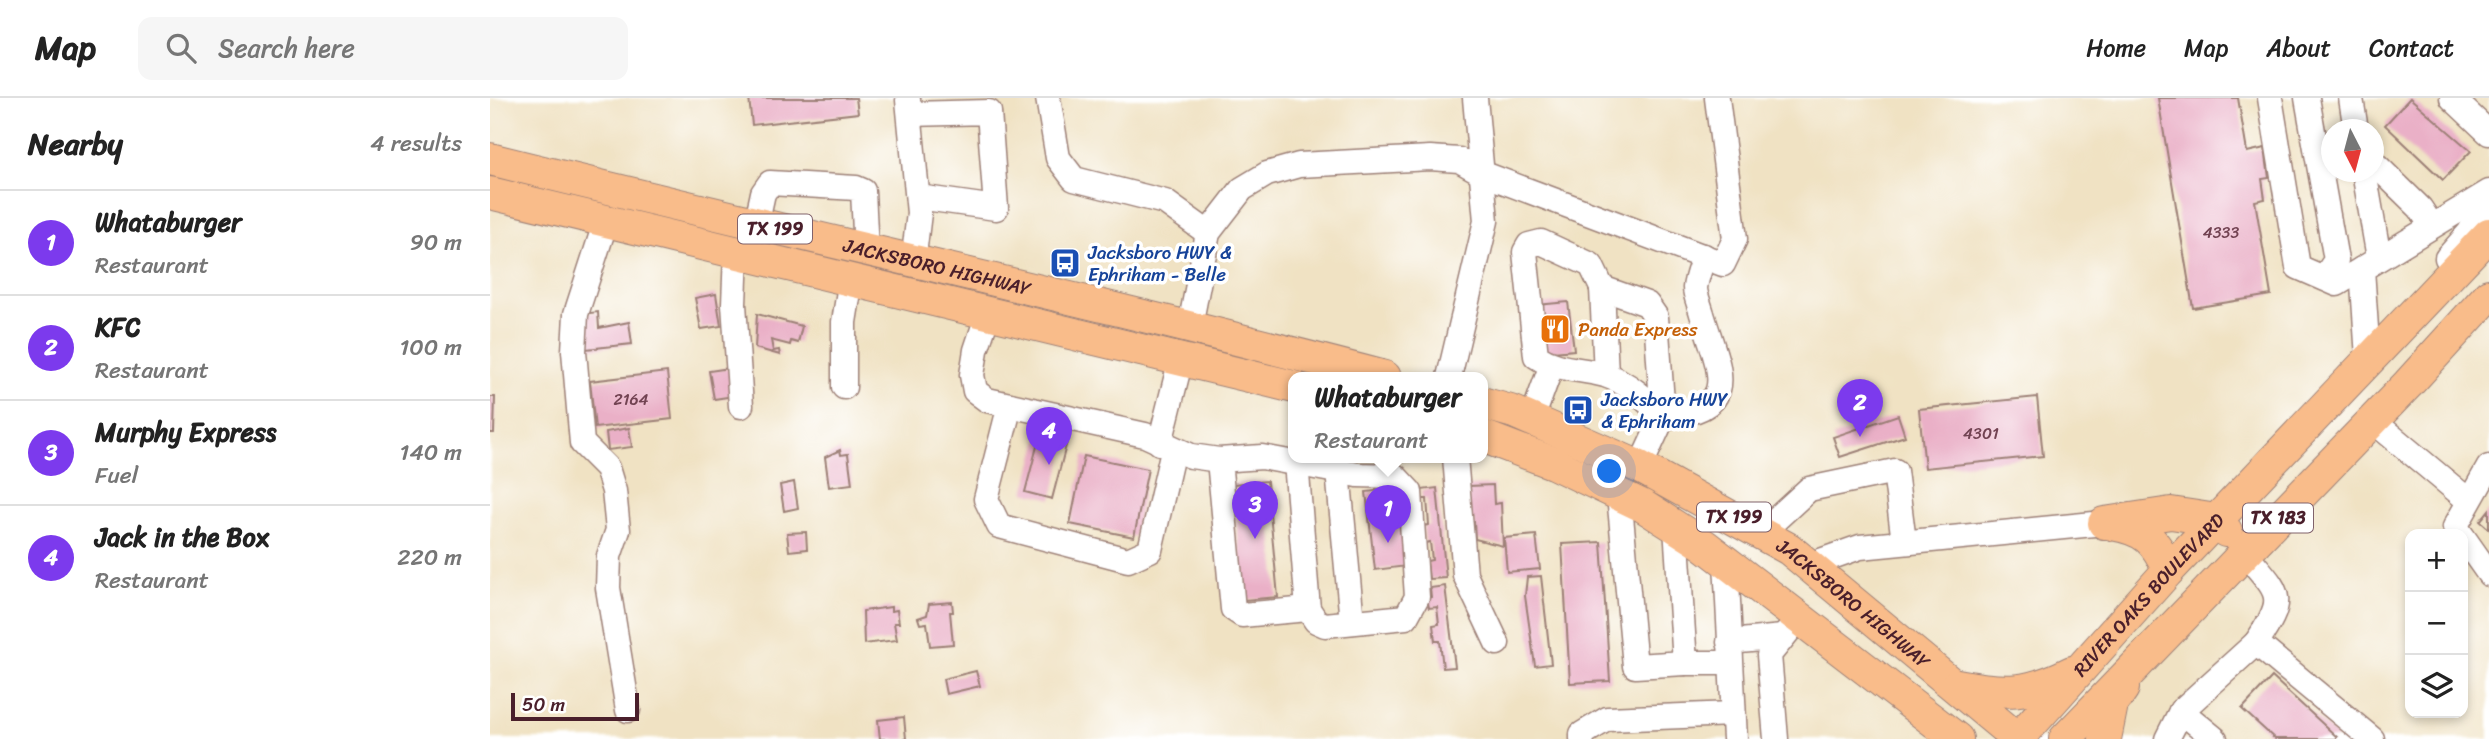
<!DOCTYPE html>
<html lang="en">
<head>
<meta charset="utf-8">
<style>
	:root { --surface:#fff; --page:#f6f6f6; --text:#222; --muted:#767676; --line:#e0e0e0; --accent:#7c3aed }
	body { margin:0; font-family:Sriracha,sans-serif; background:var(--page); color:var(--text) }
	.controls { position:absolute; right:21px; bottom:21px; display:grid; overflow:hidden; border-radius:14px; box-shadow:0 4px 10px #0003 }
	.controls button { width:63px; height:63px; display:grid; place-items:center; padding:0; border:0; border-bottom:2px solid var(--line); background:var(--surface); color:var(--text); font:35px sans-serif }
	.compass { position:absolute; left:1831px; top:21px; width:63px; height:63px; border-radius:50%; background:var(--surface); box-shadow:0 4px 10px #0003; rotate:174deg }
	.scale { position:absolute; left:21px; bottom:18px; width:128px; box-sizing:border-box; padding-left:7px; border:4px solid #4a1f2b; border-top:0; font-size:19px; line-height:24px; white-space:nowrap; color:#4a1f2b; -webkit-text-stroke:5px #fff; paint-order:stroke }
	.you { position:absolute; left:1120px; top:374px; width:24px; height:24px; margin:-18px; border:5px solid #fff; border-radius:50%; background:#1a73e8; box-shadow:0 0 0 10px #1a73e833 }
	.badge { display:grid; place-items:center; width:46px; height:46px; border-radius:50%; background:var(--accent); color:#fff; font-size:23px; font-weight:700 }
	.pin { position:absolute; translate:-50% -58px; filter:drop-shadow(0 2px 4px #0008) }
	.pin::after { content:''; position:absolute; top:37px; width:24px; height:21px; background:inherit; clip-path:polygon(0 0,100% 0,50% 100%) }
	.popup { position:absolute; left:798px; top:274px; width:200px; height:91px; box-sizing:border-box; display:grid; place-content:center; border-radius:14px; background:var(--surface); filter:drop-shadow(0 2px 5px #0005); font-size:23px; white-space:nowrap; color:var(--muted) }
	.popup b { font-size:26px; color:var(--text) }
	.popup::after { content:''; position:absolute; left:50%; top:100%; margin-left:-14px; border:14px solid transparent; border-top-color:var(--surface) }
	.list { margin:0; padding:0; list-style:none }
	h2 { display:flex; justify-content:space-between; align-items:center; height:91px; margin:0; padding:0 28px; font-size:30px }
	h2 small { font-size:23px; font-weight:400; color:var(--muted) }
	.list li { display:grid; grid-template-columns:46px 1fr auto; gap:21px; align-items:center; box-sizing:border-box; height:105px; padding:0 28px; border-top:2px solid var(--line) }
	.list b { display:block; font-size:26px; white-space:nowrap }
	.list p { margin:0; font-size:23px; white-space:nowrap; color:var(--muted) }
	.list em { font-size:23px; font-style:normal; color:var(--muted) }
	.icon { flex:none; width:38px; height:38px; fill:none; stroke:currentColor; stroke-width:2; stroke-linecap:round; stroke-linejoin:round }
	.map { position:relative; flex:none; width:1999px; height:641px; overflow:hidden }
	header { display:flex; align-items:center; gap:42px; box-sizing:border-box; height:98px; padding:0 35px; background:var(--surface); border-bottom:2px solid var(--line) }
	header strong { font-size:33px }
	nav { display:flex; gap:38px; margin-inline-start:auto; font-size:24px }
	.search { width:490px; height:63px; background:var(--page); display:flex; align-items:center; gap:18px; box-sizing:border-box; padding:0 24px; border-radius:14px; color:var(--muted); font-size:26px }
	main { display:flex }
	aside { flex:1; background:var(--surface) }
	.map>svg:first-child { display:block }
	.building { fill:#eab0c7 }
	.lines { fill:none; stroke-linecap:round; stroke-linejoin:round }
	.minor-casing { stroke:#9d8077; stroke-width:27 }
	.major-casing { stroke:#9d8077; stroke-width:34 }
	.minor { stroke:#fff; stroke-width:24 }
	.major { stroke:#f9bc8a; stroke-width:32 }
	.labels { text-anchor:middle; stroke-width:7; stroke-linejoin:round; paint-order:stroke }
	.number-label { font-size:16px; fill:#724352 }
	.shield { fill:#fff; stroke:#80626b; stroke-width:2 }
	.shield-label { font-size:18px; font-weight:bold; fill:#4a1f2b }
	.transit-label { font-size:19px; fill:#164399; stroke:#fff; text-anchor:start }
	.street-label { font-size:19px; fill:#4a1f2b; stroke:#fff }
	.food-label { font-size:19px; fill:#c56008; stroke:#fff; text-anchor:start }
</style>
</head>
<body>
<header>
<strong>Map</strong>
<div class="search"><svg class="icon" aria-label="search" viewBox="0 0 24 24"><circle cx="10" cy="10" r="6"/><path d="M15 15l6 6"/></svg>Search here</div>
<nav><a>Home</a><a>Map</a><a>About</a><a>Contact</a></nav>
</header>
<main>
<aside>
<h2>Nearby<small>4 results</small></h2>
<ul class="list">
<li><span class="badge">1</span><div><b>Whataburger</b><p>Restaurant</p></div><em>90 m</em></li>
<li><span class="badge">2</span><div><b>KFC</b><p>Restaurant</p></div><em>100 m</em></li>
<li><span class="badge">3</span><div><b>Murphy Express</b><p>Fuel</p></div><em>140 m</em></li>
<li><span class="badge">4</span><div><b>Jack in the Box</b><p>Restaurant</p></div><em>220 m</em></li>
</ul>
</aside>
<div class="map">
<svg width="1999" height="641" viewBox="0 0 1999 641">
	<rect width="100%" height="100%" fill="#fff"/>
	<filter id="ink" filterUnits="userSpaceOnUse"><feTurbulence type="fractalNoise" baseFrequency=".0143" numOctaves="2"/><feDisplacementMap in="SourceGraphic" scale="14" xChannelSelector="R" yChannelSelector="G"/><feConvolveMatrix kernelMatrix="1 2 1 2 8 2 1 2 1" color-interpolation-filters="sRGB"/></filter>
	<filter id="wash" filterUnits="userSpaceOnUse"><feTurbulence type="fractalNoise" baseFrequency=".00686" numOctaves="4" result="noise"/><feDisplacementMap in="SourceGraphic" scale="28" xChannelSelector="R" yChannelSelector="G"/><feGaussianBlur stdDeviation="1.57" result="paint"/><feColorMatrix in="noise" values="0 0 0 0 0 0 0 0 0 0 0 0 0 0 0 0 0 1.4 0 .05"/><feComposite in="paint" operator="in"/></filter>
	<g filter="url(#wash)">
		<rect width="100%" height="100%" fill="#f0e2c3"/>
		<g id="blocks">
			<g class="building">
				<path d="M 259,0 L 366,0 L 368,15 L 262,27 Z"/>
				<path d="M 1668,0 L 1748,0 L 1757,54 L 1775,50 L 1779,80 L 1772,81 L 1775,101 L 1765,103 L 1781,197 L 1703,210 Z"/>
				<path d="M 1920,0 L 1981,53 L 1953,82 L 1895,27 Z"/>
				<path d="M 226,196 L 231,228 L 211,231 L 205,200 Z"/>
				<path d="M 1078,204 L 1084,252 L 1052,255 L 1047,207 Z"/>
				<path d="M 108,214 L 109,230 L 139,224 L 142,246 L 96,251 L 91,216 Z"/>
				<path d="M 267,216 L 312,228 L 308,245 L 301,243 L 300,247 L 281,242 L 283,253 L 289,252 L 290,257 L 265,250 Z"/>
				<path d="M 240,270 L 244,298 L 224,301 L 219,273 Z"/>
				<path d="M 177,274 L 182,321 L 105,330 L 100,283 Z"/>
				<path d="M 0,299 L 5,299 L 4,335 L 0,335 Z"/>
				<path d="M 1547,299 L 1553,358 L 1435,370 L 1429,311 Z"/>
				<path d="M 1408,317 L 1415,338 L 1350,359 L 1343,339 Z"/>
				<path d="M 139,330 L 142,349 L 118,352 L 116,334 Z"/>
				<path d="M 551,333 L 578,340 L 562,401 L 535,394 Z"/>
				<path d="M 350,352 L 351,357 L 358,356 L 362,386 L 339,389 L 335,359 Z"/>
				<path d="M 594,358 L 658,371 L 644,439 L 580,426 Z"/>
				<path d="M 777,383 L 788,499 L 754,502 L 743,386 Z"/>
				<path d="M 304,384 L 308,410 L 294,413 L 290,387 Z"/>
				<path d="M 1003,387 L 1004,406 L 1011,405 L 1013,448 L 985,441 L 984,423 L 978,423 L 978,388 Z"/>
				<path d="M 947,390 L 956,480 L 939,481 L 937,463 L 942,462 L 940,444 L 935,445 L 933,428 L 939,427 L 937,401 L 932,401 L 931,392 Z"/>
				<path d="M 900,391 L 903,422 L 912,421 L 917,468 L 885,472 L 876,394 Z"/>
				<path d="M 1999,412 L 1999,431 L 1990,423 Z"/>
				<path d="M 316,434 L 317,451 L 299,453 L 297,435 Z"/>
				<path d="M 1046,437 L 1050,471 L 1017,474 L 1014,440 Z"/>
				<path d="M 1111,444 L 1120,583 L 1080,585 L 1072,446 Z"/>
				<path d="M 1051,478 L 1061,566 L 1045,568 L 1035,498 L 1037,479 Z"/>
				<path d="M 955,488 L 965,569 L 953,570 L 950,543 L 945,543 L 943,527 L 949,526 L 947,509 L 939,510 L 937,500 L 941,499 L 940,490 Z"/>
				<path d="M 462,504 L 463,514 L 460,514 L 463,546 L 440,548 L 437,525 L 430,526 L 428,520 L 437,517 L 439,506 Z"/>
				<path d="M 401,509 L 401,513 L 407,512 L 409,525 L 404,525 L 407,542 L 374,546 L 373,513 Z"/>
				<path d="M 486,573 L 490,588 L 456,596 L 453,581 Z"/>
				<path d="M 1782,579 L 1847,639 L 1845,641 L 1785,641 L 1752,611 Z"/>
				<path d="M 414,619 L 416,641 L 390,641 L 388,622 Z"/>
			</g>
		</g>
	</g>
	<g filter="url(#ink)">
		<use href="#blocks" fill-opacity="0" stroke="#9d8077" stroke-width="2"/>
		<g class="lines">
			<g class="minor-casing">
				<g id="minor">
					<path d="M 558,0 L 568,60 L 584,81 L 675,104 L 718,135"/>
					<path d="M 1780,0 L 1808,169 L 1847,186 L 1872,171"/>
					<path d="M 1817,0 L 1846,162 L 1834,180"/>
					<path d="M 1861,0 L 1866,32"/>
					<path d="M 1962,0 L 1999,35"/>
					<path d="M 418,2 L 429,115 L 423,165"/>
					<path d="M 420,16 L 499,14 L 506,110 L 428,99"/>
					<path d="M 1884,65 L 1930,110 L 1942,128"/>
					<path d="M 1874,74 L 1889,160"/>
					<path d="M 116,123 L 86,216 L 84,253 L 92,345 L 117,370 L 124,393 L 128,432 L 119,458 L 118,490 L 138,612"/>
					<path d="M 266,127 L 273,95 L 280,85 L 366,90 L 373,93 L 376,154"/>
					<path d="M 246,154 L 244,206 L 251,308"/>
					<path d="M 1957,160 L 1979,135 L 1999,101"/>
					<path d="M 1112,190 L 1116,277"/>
					<path d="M 499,213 L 486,252 L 482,277 L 485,293 L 497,302 L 655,337 L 701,358 L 729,362 L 772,359 L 868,377 L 905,378 L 920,394 L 927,499 L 916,519 L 835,527 L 826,523 L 818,511 L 752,517 L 743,511 L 729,362"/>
					<path d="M 700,228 L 718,135 L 752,91 L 777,76 L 809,67 L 940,60 L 969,62 L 994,76 L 1233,166 L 1245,141 L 1227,0"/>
					<path d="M 1878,260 L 1872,171 L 1999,94"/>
					<path d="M 959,279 L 996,123 L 985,0"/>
					<path d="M 354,289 L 354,224 L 361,181"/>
					<path d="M 520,307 L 496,401 L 509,428 L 638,462 L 660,452 L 683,352"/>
					<path d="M 1173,319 C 1254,311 1229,273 1212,216 C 1210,208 1205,197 1205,190 C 1206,180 1211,168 1214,158"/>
					<path d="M 1042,321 L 1061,269"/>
					<path d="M 1882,322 L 1979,403"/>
					<path d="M 670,345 L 691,261"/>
					<path d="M 965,359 L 975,477 L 1007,545"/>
					<path d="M 806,364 L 818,511"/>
					<path d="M 1150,369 L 1173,319 L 1166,219 L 1157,206 L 1112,190 L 1101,167 L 1051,144 L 1039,147 L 1035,154 L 1046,258 C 1068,273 1090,270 1115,277 C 1139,285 1156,301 1173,319"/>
					<path d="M 848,373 L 862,524"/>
					<path d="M 1129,397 L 1145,568 L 1195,565 L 1186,429"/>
					<path d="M 1271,435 L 1319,391 L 1405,373 L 1414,444"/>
					<path d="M 1971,436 L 1965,429 L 1999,369"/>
					<path d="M 1973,439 L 1999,476"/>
					<path d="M 1755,455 C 1789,496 1799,497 1766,545"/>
					<path d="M 1236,464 L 1245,641"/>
					<path d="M 1319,467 L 1370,449 L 1614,425"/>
					<path d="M 1239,544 L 1293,539"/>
					<path d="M 1195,565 L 1240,565"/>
					<path d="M 1691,613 L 1725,641"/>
					<path d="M 1092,641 L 1092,636 L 1117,621 L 1243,616"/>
					<path d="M 1286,641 L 1279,557 L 1309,520"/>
					<path d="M 1677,641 L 1691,613 L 1766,545 L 1882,641"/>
				</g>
			</g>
			<g class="major-casing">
				<g id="major">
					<path id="s1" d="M 0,61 C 298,135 598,201 895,279"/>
					<path d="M 0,95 L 804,289"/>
					<path id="s2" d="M 992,305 L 1024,314 L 1150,369 L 1299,451 L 1528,641 L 1679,472 L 1999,136"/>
					<path d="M 992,338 L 1063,365 L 1153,408 L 1214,447 L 1467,641"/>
					<path d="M 1614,425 L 1681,415 L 1727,422 L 1736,433"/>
					<path d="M 1622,426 C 1656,432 1665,442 1679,472"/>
					<path d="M 1467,587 C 1515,596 1537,597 1582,574"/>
					<path d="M 1575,641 L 1918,286 L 1999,197"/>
					<path d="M 1615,641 L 1622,606 L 1633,590"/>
				</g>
			</g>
			<use href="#minor" class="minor"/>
			<use href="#major" class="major"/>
		</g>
	</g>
	<defs>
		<g id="bus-square" transform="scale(1.575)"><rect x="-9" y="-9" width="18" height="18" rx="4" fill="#1a4fb4" stroke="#fff"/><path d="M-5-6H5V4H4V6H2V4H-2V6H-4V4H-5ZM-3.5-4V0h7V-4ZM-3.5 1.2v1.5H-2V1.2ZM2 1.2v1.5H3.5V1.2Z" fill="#fff"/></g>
		<g id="restaurant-square" transform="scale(1.575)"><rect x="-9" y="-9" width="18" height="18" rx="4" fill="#e8710a" stroke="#fff"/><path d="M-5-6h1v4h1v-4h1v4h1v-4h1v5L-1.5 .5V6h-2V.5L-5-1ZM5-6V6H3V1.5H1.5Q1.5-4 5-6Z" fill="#fff"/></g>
	</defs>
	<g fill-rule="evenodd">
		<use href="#bus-square" x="575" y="165"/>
		<use href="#restaurant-square" x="1065" y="231"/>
		<use href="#bus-square" x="1088" y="312"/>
	</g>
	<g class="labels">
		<g class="number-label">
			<text x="1731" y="140">4333</text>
			<text x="141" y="307">2164</text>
			<text x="1491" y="341">4301</text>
		</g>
		<g class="shield">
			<rect x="248" y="116.5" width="74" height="29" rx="5"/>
			<rect x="1207" y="404.5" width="74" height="29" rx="5"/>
			<rect x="1753" y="405.5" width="70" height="29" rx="5"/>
		</g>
		<g class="shield-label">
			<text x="285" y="137">TX 199</text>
			<text x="1244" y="425">TX 199</text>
			<text x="1788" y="426">TX 183</text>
		</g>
		<g class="transit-label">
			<text x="598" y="161">Jacksboro HWY &amp;<tspan x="598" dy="22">Ephriham - Belle</tspan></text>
			<text x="1111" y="308">Jacksboro HWY<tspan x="1111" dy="22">&amp; Ephriham</tspan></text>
		</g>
		<g class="street-label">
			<text dy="7" stroke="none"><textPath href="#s1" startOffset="460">JACKSBORO HIGHWAY</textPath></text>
			<text dy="7" stroke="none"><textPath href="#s2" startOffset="833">RIVER OAKS BOULEVARD</textPath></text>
			<text dy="7" stroke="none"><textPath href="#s2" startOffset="425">JACKSBORO HIGHWAY</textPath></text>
		</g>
		<g class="food-label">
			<text x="1088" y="238">Panda Express</text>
		</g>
	</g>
</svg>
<div class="controls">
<button>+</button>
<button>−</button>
<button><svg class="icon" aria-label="layers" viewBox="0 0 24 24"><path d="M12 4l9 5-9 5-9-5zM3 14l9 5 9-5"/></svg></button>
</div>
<svg class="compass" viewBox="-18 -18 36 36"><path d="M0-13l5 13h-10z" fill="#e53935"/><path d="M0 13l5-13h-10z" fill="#767676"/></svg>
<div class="scale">50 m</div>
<div class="you"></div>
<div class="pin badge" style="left:898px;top:445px">1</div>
<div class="popup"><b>Whataburger</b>Restaurant</div>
<div class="pin badge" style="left:1370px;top:339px">2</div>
<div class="pin badge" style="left:765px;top:441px">3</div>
<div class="pin badge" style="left:559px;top:367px">4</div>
</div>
</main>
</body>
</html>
